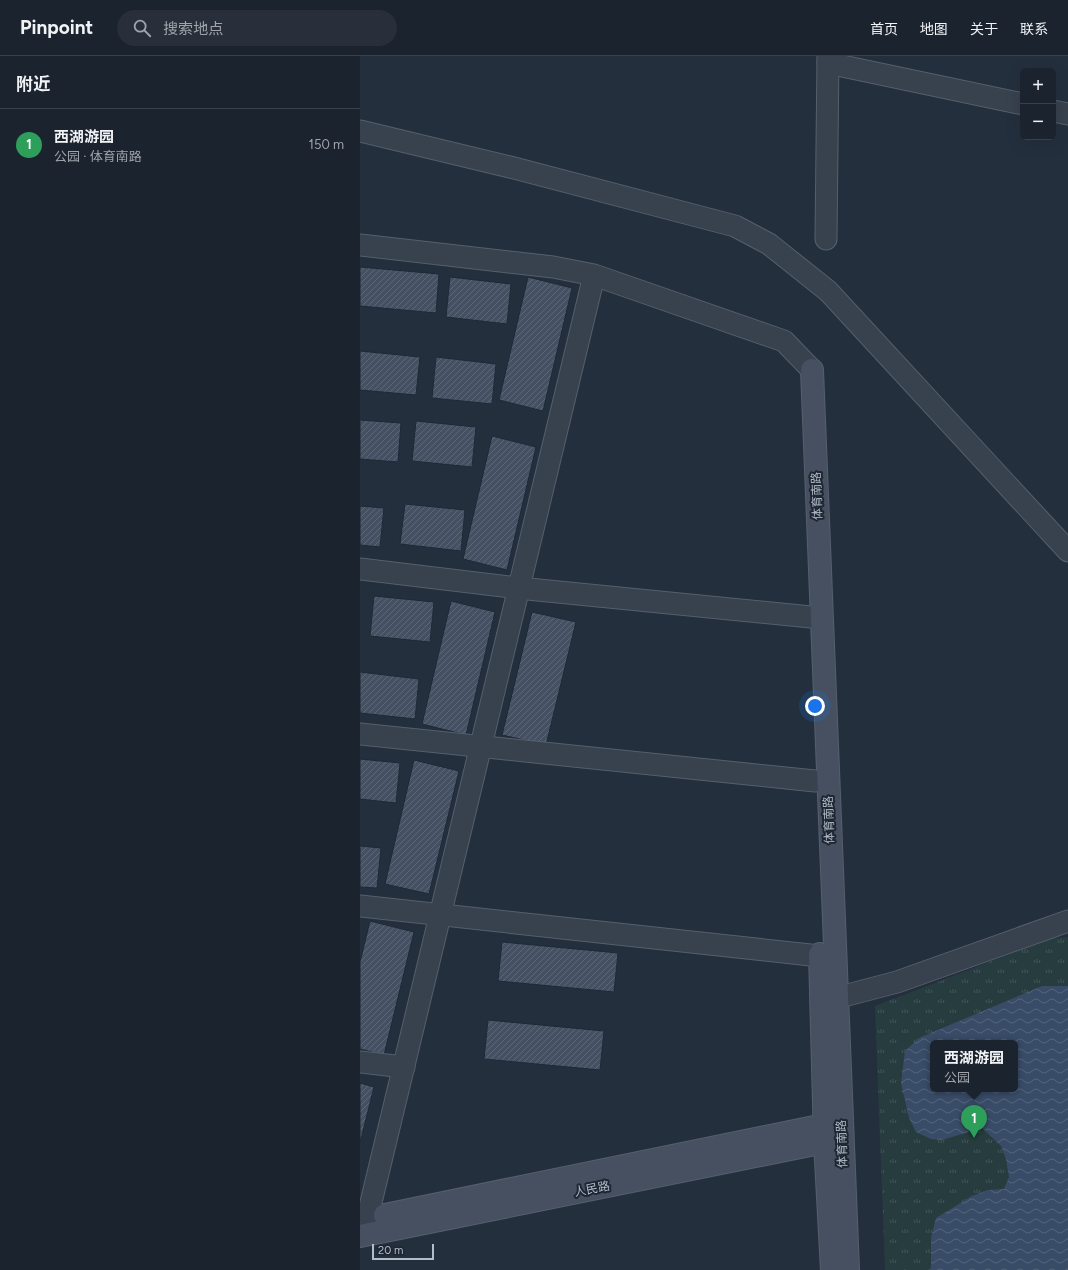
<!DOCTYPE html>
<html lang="zh">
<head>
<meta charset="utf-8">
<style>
	:root { --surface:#1b232e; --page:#282f3a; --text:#f1f3f6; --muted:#a0a4aa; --line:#39404a; --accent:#8ab4f8 }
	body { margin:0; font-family:Figtree,"Noto Sans SC",sans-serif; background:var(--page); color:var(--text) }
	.controls { position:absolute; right:12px; top:12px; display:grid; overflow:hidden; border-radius:6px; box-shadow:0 4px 16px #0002 }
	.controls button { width:36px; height:36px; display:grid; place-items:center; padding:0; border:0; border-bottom:1px solid var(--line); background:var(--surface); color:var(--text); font:20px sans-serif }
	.scale { position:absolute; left:12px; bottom:10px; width:62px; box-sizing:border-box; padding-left:4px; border:2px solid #b4bcc9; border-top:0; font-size:11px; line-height:14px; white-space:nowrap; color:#b4bcc9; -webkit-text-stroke:3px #1d2633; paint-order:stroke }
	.you { position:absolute; left:455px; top:650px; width:14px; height:14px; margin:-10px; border:3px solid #fff; border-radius:50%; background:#1a73e8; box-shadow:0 0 0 6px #1a73e833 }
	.badge { display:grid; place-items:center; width:26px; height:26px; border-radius:50%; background:var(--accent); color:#fff; font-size:13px; font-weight:700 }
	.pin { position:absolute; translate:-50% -33px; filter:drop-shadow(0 1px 2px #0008) }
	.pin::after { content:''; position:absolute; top:21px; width:14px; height:12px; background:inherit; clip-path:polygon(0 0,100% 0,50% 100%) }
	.popup { position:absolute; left:570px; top:984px; width:88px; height:52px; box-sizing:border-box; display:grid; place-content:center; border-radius:6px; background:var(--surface); filter:drop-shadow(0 1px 3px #0005); font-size:13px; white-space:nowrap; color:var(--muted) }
	.popup b { font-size:15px; color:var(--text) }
	.popup::after { content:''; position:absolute; left:50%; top:100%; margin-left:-8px; border:8px solid transparent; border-top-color:var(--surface) }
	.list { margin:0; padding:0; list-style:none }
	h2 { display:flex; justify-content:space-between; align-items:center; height:52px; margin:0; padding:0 16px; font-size:17px }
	h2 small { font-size:13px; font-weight:400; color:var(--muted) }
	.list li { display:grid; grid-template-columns:26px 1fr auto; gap:12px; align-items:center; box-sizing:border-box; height:72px; padding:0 16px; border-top:1px solid var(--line) }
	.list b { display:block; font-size:15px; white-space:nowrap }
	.list p { margin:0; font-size:13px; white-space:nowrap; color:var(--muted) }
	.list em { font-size:13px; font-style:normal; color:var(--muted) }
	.icon { flex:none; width:22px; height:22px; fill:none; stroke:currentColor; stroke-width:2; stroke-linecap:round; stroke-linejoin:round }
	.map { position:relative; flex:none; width:708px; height:1214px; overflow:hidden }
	header { display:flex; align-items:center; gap:24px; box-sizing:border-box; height:56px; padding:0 20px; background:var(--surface); border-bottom:1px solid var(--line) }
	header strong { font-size:19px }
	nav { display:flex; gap:22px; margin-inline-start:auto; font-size:14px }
	.search { width:280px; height:36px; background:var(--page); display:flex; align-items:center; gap:10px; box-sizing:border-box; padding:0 14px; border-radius:22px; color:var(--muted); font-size:15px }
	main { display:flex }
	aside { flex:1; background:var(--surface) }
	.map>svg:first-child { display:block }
	.park { fill:url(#park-tufts); fill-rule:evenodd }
	.water { fill:url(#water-waves); fill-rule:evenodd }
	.building { fill:url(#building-hatch); stroke:#1f2835 }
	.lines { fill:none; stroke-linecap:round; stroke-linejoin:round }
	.street-casing { stroke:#565f6c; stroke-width:23 }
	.secondary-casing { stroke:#565f6c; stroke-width:24 }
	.street { stroke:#38414e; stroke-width:21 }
	.secondary { stroke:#465061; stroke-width:22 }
	.labels { text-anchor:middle; stroke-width:4; stroke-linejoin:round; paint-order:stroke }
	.street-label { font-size:12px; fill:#b4bcc9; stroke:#1d2633 }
</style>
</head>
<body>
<header>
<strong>Pinpoint</strong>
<div class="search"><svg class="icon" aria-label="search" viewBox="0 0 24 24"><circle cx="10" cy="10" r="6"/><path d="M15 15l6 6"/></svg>搜索地点</div>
<nav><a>首页</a><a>地图</a><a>关于</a><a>联系</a></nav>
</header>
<main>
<aside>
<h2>附近<small></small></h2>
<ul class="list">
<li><span class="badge" style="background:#2e9e5b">1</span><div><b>西湖游园</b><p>公园 · 体育南路</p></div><em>150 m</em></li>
</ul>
</aside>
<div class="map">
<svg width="708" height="1214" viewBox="0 0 708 1214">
	<defs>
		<pattern id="park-tufts" width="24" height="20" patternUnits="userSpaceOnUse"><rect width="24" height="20" fill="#263c3f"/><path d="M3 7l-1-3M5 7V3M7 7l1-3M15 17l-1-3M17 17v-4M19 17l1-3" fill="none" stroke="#435659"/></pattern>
		<pattern id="water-waves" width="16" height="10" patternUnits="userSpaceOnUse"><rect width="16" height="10" fill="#394c67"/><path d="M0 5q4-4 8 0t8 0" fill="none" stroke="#53647b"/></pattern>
		<pattern id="building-hatch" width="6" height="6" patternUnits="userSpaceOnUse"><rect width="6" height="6" fill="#455162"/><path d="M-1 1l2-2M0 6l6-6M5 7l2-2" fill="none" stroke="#5d6877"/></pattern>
	</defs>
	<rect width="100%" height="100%" fill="#242f3e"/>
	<path class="park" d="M 708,881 L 708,1214 L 525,1214 L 515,950 L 692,882 ZM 573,987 L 655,987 L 655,1033 L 573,1033 Z"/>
	<path class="water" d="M 682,930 L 708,930 L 708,1214 L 570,1214 L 571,1210 L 571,1182 L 576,1162 L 612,1140 L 628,1134 L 644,1133 L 649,1121 L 646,1103 L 641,1090 L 622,1072 L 582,1084 L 571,1083 L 556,1076 L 549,1062 L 541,1027 L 545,995 L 559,982 ZM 573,987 L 655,987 L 655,1033 L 573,1033 Z"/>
	<g class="building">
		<path d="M 0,211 L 79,218 L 76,257 L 0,250 Z"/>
		<path d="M 90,221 L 151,228 L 147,268 L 86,261 Z"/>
		<path d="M 168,221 L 212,232 L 183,355 L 139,344 Z"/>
		<path d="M 0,295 L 60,301 L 56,339 L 0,334 Z"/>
		<path d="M 76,301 L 136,308 L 132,348 L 72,342 Z"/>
		<path d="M 0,364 L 41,367 L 38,406 L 0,403 Z"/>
		<path d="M 56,365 L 116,371 L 112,411 L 52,405 Z"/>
		<path d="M 132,380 L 176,391 L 147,514 L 103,503 Z"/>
		<path d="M 45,448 L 105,454 L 101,495 L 40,488 Z"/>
		<path d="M 0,450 L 24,452 L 20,491 L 0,489 Z"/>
		<path d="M 14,540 L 74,546 L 70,586 L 10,580 Z"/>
		<path d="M 91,545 L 135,556 L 106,679 L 62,668 Z"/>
		<path d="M 172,556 L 216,566 L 186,689 L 142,679 Z"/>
		<path d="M 0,616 L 59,623 L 55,663 L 0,657 Z"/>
		<path d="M 0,703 L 40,707 L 36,747 L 0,743 Z"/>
		<path d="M 54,704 L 99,715 L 69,838 L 25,828 Z"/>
		<path d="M 0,790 L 21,792 L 17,832 L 0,831 Z"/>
		<path d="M 10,865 L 54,876 L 24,999 L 0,993 L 0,906 Z"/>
		<path d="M 142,886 L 258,897 L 254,936 L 138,925 Z"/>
		<path d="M 128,964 L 244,975 L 240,1014 L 124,1003 Z"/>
		<path d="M 0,1027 L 14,1031 L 0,1087 Z"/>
	</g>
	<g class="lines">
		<g class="street-casing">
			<g id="street">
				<path d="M 468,7 L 663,48"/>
				<path d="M 693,55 L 708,58"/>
				<path d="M 0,75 L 150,111 L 375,170 L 409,188 L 468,235 L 708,495"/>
				<path d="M 466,183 L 468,0"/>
				<path d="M 0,189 L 193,211 L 234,219 L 424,285 L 452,314"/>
				<path d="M 0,513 L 158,532 L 451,561"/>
				<path d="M 0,678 L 455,725"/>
				<path d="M 0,850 L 460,900"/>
				<path d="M 461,944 L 476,942 L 537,926 L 708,865"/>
				<path d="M 0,1006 L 44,1011"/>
				<path d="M 7,1163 L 232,228"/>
			</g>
		</g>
		<g class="secondary-casing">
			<g id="secondary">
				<path d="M 452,314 L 488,1214"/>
				<path d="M 460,898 L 465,1086 L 472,1214"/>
				<path d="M 25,1159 L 464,1069"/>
				<path d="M 0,1180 L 465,1086"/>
			</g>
		</g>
		<use href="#street" class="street"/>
		<use href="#secondary" class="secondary"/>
	</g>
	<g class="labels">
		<g class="street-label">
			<text transform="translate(457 440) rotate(-92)" y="4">体育南路</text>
			<text transform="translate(469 764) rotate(-92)" y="4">体育南路</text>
			<text transform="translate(482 1088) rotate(-92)" y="4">体育南路</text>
			<text transform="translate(232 1133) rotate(-11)" y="4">人民路</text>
		</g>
	</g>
</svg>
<div class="controls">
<button>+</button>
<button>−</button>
</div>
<div class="scale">20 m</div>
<div class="you"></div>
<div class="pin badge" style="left:614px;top:1082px;background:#2e9e5b">1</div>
<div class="popup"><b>西湖游园</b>公园</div>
</div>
</main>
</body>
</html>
